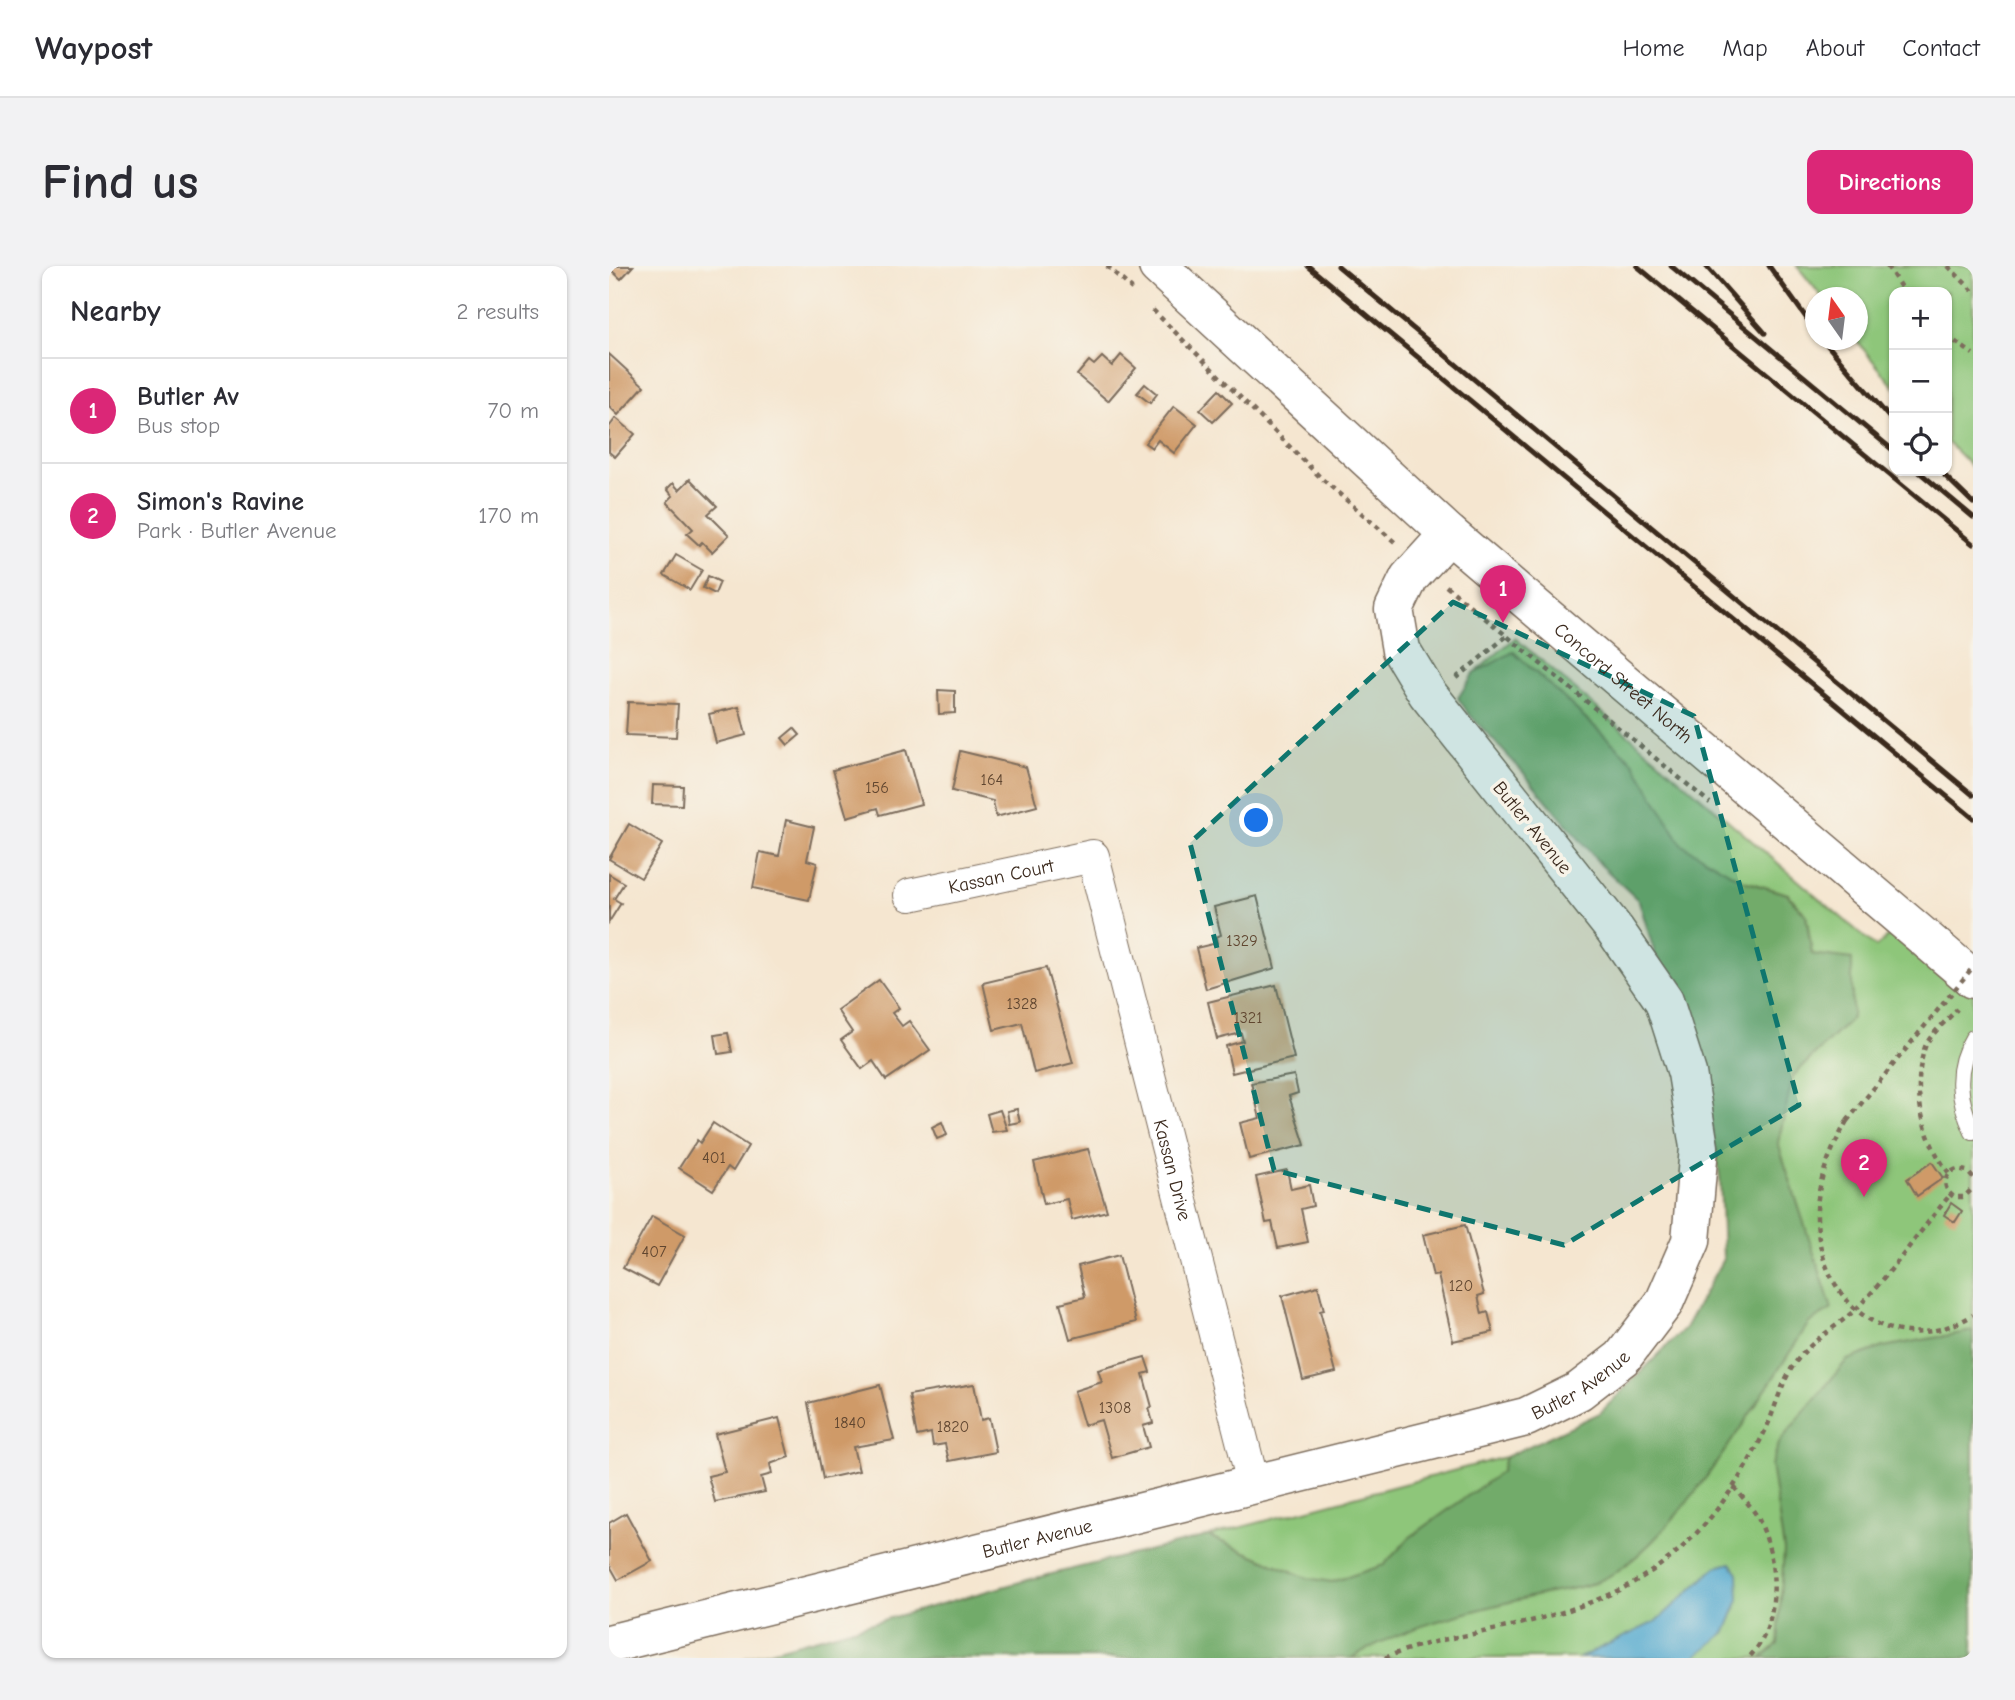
<!DOCTYPE html>
<html lang="en">
<head>
<meta charset="utf-8">
<style>
	:root { --surface:#fff; --page:#f2f2f3; --text:#2b2b33; --muted:#7c7c81; --line:#e1e1e2; --accent:#db2777 }
	body { margin:0; font-family:"Comic Neue",sans-serif; background:var(--page); color:var(--text) }
	.controls { position:absolute; right:21px; top:21px; display:grid; overflow:hidden; border-radius:14px; box-shadow:0 2px 5px #0004 }
	.controls button { width:63px; height:63px; display:grid; place-items:center; padding:0; border:0; border-bottom:2px solid var(--line); background:var(--surface); color:var(--text); font:35px sans-serif }
	.compass { position:absolute; left:1196px; top:21px; width:63px; height:63px; border-radius:50%; background:var(--surface); box-shadow:0 2px 5px #0004; rotate:346deg }
	.you { position:absolute; left:648px; top:555px; width:24px; height:24px; margin:-18px; border:5px solid #fff; border-radius:50%; background:#1a73e8; box-shadow:0 0 0 10px #1a73e833 }
	.badge { display:grid; place-items:center; width:46px; height:46px; border-radius:50%; background:var(--accent); color:#fff; font-size:23px; font-weight:700 }
	.pin { position:absolute; translate:-50% -58px; filter:drop-shadow(0 2px 4px #0008) }
	.pin::after { content:''; position:absolute; top:37px; width:24px; height:21px; background:inherit; clip-path:polygon(0 0,100% 0,50% 100%) }
	.list { margin:0; padding:0; list-style:none }
	h2 { display:flex; justify-content:space-between; align-items:center; height:91px; margin:0; padding:0 28px; font-size:30px }
	h2 small { font-size:23px; font-weight:400; color:var(--muted) }
	.list li { display:grid; grid-template-columns:46px 1fr auto; gap:21px; align-items:center; box-sizing:border-box; height:105px; padding:0 28px; border-top:2px solid var(--line) }
	.list b { display:block; font-size:26px; white-space:nowrap }
	.list p { margin:0; font-size:23px; white-space:nowrap; color:var(--muted) }
	.list em { font-size:23px; font-style:normal; color:var(--muted) }
	.icon { flex:none; width:38px; height:38px; fill:none; stroke:currentColor; stroke-width:2; stroke-linecap:round; stroke-linejoin:round }
	.map { position:relative; flex:none; width:1364px; height:1392px; overflow:hidden; border-radius:14px }
	header { display:flex; align-items:center; gap:42px; box-sizing:border-box; height:98px; padding:0 35px; background:var(--surface); border-bottom:2px solid var(--line) }
	header strong { font-size:33px }
	nav { display:flex; gap:38px; margin-inline-start:auto; font-size:24px }
	.intro { display:flex; align-items:center; justify-content:space-between; box-sizing:border-box; height:168px; padding:0 42px }
	h1 { margin:0; font-size:49px }
	.button { padding:18px 32px; border-radius:14px; background:var(--accent); color:#fff; font-size:24px; font-weight:700 }
	main { display:flex; gap:42px; padding:0 42px }
	aside { flex:1; background:var(--surface); border-radius:14px; box-shadow:0 2px 5px #0004 }
	.map>svg:first-child { display:block }
	.green { fill:#8ec67a; stroke:#64784c; stroke-width:2 }
	.forest { fill:#72ab6a; stroke:#566a44; stroke-width:2 }
	.water { fill:#52a9cf; stroke:#466a76; stroke-width:2 }
	.building { fill:#cf9a67 }
	.lines { fill:none; stroke-linecap:round; stroke-linejoin:round }
	.service-casing { stroke:#7c6c5c; stroke-width:18 }
	.minor-casing { stroke:#7c6c5c; stroke-width:34 }
	.tertiary-casing { stroke:#7c6c5c; stroke-width:41 }
	.secondary-casing { stroke:#7c6c5c; stroke-width:41 }
	.path { stroke:#7c6c5c; stroke-width:4.5; stroke-dasharray:5 5; stroke-linecap:butt }
	.service { stroke:#fff; stroke-width:16 }
	.minor { stroke:#fff; stroke-width:32 }
	.tertiary { stroke:#fff; stroke-width:38 }
	.secondary { stroke:#fff; stroke-width:38 }
	.rail { stroke:#3b2a1e; stroke-width:5 }
	.path-bridge { stroke:#7c6c5c; stroke-width:4.5; stroke-dasharray:5 5; stroke-linecap:butt }
	.marked { fill:#0f766e; fill-opacity:0.2; stroke:#0f766e; stroke-width:5; stroke-dasharray:14 9; stroke-linejoin:round }
	.labels { text-anchor:middle; stroke-width:7; stroke-linejoin:round; paint-order:stroke }
	.number-label { font-size:16px; fill:#604630 }
	.street-label { font-size:19px; fill:#3b2a1e; stroke:#f7f3e8 }
</style>
</head>
<body>
<header>
<strong>Waypost</strong>
<nav><a>Home</a><a>Map</a><a>About</a><a>Contact</a></nav>
</header>
<div class="intro"><h1>Find us</h1><a class="button">Directions</a></div>
<main>
<aside>
<h2>Nearby<small>2 results</small></h2>
<ul class="list">
<li><span class="badge">1</span><div><b>Butler Av</b><p>Bus stop</p></div><em>70 m</em></li>
<li><span class="badge">2</span><div><b>Simon's Ravine</b><p>Park · Butler Avenue</p></div><em>170 m</em></li>
</ul>
</aside>
<div class="map">
<svg width="1364" height="1392" viewBox="0 0 1364 1392">
	<rect width="100%" height="100%" fill="#f7f3e8"/>
	<filter id="ink" filterUnits="userSpaceOnUse"><feTurbulence type="fractalNoise" baseFrequency=".0143" numOctaves="2"/><feDisplacementMap in="SourceGraphic" scale="14" xChannelSelector="R" yChannelSelector="G"/><feConvolveMatrix kernelMatrix="1 2 1 2 8 2 1 2 1" color-interpolation-filters="sRGB"/></filter>
	<filter id="wash" filterUnits="userSpaceOnUse"><feTurbulence type="fractalNoise" baseFrequency=".00686" numOctaves="4" result="noise"/><feDisplacementMap in="SourceGraphic" scale="28" xChannelSelector="R" yChannelSelector="G"/><feGaussianBlur stdDeviation="1.57" result="paint"/><feColorMatrix in="noise" values="0 0 0 0 0 0 0 0 0 0 0 0 0 0 0 0 0 1.4 0 .05"/><feComposite in="paint" operator="in"/></filter>
	<g filter="url(#wash)">
		<rect width="100%" height="100%" fill="#f5e6d0"/>
		<g class="green">
			<path d="M 1188,0 L 1364,0 L 1364,202 L 1338,176 L 1338,26 L 1285,26 L 1285,121 L 1247,74 L 1248,32 L 1213,31 Z"/>
			<path d="M 906,372 L 1267,681 L 1296,655 L 1364,713 L 1364,1392 L 528,1392 L 682,1305 L 599,1270 L 896,1191 L 892,1206 L 846,1241 L 1128,1061 L 1203,688 L 1197,649 L 1179,628 L 1135,615 L 1073,579 L 1024,496 L 905,386 L 864,408 Z"/>
		</g>
		<g class="forest">
			<path d="M 904,386 L 1024,496 L 1073,579 L 1135,615 L 1178,628 L 1197,649 L 1203,688 L 1243,693 L 1243,752 L 1184,810 L 1169,877 L 1223,1043 L 1200,1057 C 1154,1125 1064,1284 990,1315 C 968,1324 941,1326 917,1332 C 858,1346 794,1361 742,1392 L 136,1392 L 422,1313 L 599,1270 L 698,1312 L 723,1316 L 775,1299 L 800,1272 L 892,1206 L 896,1191 L 991,1147 L 1076,1062 L 1114,993 L 1111,912 L 1085,748 L 1046,688 L 1030,635 L 992,599 L 913,505 L 859,447 L 849,432 L 864,408 Z"/>
			<path d="M 1364,1065 L 1364,1392 L 1152,1392 L 1169,1378 L 1175,1284 L 1162,1199 L 1171,1175 L 1238,1094 L 1274,1081 Z"/>
		</g>
		<path class="water" d="M 1122,1297 L 1129,1307 L 1130,1334 L 1117,1366 L 1084,1392 L 970,1392 L 1048,1355 L 1107,1301 Z"/>
		<g id="blocks">
			<g class="building">
				<path d="M 4,0 L 24,0 L 12,13 L 1,3 Z"/>
				<path d="M 0,88 L 35,120 L 9,149 L 0,140 Z"/>
				<path d="M 512,89 L 527,102 L 499,135 L 468,109 L 480,95 L 485,99 L 493,91 L 503,100 Z"/>
				<path d="M 536,118 L 548,128 L 541,137 L 528,127 Z"/>
				<path d="M 610,124 L 623,137 L 604,156 L 591,144 Z"/>
				<path d="M 565,140 L 588,158 L 565,187 L 549,174 L 543,182 L 536,177 Z"/>
				<path d="M 7,152 L 26,168 L 6,191 L 0,186 L 0,161 Z"/>
				<path d="M 81,213 L 108,240 L 99,248 L 120,269 L 103,286 L 93,276 L 90,279 L 78,268 L 84,263 L 58,236 L 64,230 L 58,223 L 64,217 L 70,224 Z"/>
				<path d="M 67,289 L 93,304 L 81,324 L 55,309 Z"/>
				<path d="M 99,310 L 111,316 L 106,328 L 94,322 Z"/>
				<path d="M 329,424 L 346,425 L 346,447 L 330,448 Z"/>
				<path d="M 19,436 L 69,438 L 67,471 L 17,469 Z"/>
				<path d="M 130,441 L 137,469 L 107,477 L 100,448 Z"/>
				<path d="M 185,462 L 191,469 L 179,479 L 173,472 Z"/>
				<path d="M 297,484 L 312,538 L 271,549 L 269,542 L 238,551 L 224,504 Z"/>
				<path d="M 351,485 L 417,501 L 428,540 L 387,551 L 384,535 L 343,525 Z"/>
				<path d="M 44,519 L 74,520 L 73,539 L 43,538 Z"/>
				<path d="M 177,554 L 205,561 L 198,594 L 208,597 L 200,634 L 144,622 L 151,586 L 170,590 Z"/>
				<path d="M 20,558 L 53,578 L 32,612 L 0,593 Z"/>
				<path d="M 0,608 L 15,617 L 5,633 L 12,637 L 0,656 Z"/>
				<path d="M 648,630 L 666,702 L 597,723 L 587,682 L 608,677 L 607,671 L 612,669 L 605,641 Z"/>
				<path d="M 437,702 L 464,797 L 425,807 L 413,757 L 385,764 L 374,717 Z"/>
				<path d="M 270,714 L 290,742 L 283,747 L 293,760 L 300,755 L 321,784 L 277,814 L 264,795 L 253,803 L 232,774 L 243,766 L 228,744 Z"/>
				<path d="M 667,719 L 685,792 L 623,807 L 617,780 L 634,775 L 632,767 L 608,773 L 599,736 Z"/>
				<path d="M 119,767 L 123,786 L 109,788 L 106,769 Z"/>
				<path d="M 685,809 L 689,827 L 680,830 L 696,879 L 640,893 L 631,857 L 651,852 L 642,817 Z"/>
				<path d="M 408,843 L 411,856 L 400,858 L 398,845 Z"/>
				<path d="M 391,844 L 398,864 L 383,866 L 378,848 Z"/>
				<path d="M 333,856 L 338,869 L 328,873 L 323,861 Z"/>
				<path d="M 104,857 L 139,880 L 124,905 L 119,901 L 104,924 L 70,902 L 88,874 L 91,877 Z"/>
				<path d="M 479,883 L 498,945 L 463,954 L 458,933 L 435,938 L 425,896 Z"/>
				<path d="M 1323,896 L 1334,912 L 1308,930 L 1298,913 Z"/>
				<path d="M 678,904 L 682,923 L 700,919 L 704,940 L 692,943 L 699,976 L 669,982 L 663,956 L 657,957 L 647,911 Z"/>
				<path d="M 1342,937 L 1353,945 L 1346,956 L 1335,949 Z"/>
				<path d="M 43,950 L 76,969 L 48,1020 L 14,1002 Z"/>
				<path d="M 856,959 L 875,1028 L 869,1030 L 873,1048 L 879,1046 L 884,1066 L 844,1075 L 829,1009 L 824,1010 L 814,969 Z"/>
				<path d="M 510,989 L 527,1056 L 461,1073 L 451,1037 L 476,1031 L 469,1000 Z"/>
				<path d="M 709,1020 L 715,1044 L 711,1045 L 727,1106 L 694,1114 L 673,1030 Z"/>
				<path d="M 536,1091 L 541,1106 L 534,1108 L 543,1141 L 540,1142 L 544,1157 L 534,1160 L 540,1181 L 503,1192 L 492,1154 L 475,1159 L 465,1125 L 493,1116 L 489,1104 Z"/>
				<path d="M 365,1118 L 372,1154 L 380,1152 L 387,1186 L 340,1195 L 336,1178 L 324,1180 L 322,1167 L 308,1170 L 300,1129 Z"/>
				<path d="M 271,1119 L 285,1174 L 244,1181 L 250,1205 L 214,1213 L 199,1137 Z"/>
				<path d="M 170,1152 L 180,1191 L 161,1198 L 163,1208 L 152,1211 L 156,1226 L 106,1236 L 99,1210 L 116,1206 L 106,1168 Z"/>
				<path d="M 17,1247 L 43,1295 L 9,1314 L 0,1298 L 0,1257 Z"/>
			</g>
		</g>
	</g>
	<g filter="url(#ink)">
		<use href="#blocks" fill-opacity="0" stroke="#7c6c5c" stroke-width="2"/>
		<g class="lines">
			<g class="service-casing">
				<path id="service" d="M 1364,772 C 1345,803 1349,834 1364,866"/>
			</g>
			<g class="minor-casing">
				<g id="minor">
					<path id="s1" d="M 301,629 L 484,590 L 644,1217"/>
				</g>
			</g>
			<g class="tertiary-casing">
				<g id="tertiary">
					<path id="s2" d="M 0,1378 L 917,1151 L 970,1125 L 1013,1092 L 1055,1037 L 1082,975 L 1090,881 L 1078,807 L 1055,735 L 1006,664 L 818,427 L 792,384 L 785,343 L 800,312 L 840,268"/>
				</g>
			</g>
			<g class="secondary-casing">
				<g id="secondary">
					<path id="s3" d="M 549,0 L 840,268 L 1364,713"/>
				</g>
			</g>
			<g class="path">
				<path d="M 498,0 L 523,23"/>
				<path d="M 1278,0 L 1295,26"/>
				<path d="M 1339,0 L 1364,25"/>
				<path d="M 544,44 L 712,212 L 788,278"/>
				<path d="M 1338,70 L 1364,88"/>
				<path d="M 837,320 L 1101,537"/>
				<path d="M 847,412 L 898,370"/>
				<path d="M 1238,855 C 1222,884 1209,912 1208,945 C 1206,1034 1281,1099 1364,1049"/>
				<path d="M 1340,907 C 1313,872 1302,824 1316,781 C 1321,768 1339,754 1348,743"/>
				<path d="M 1364,912 L 1358,905 L 1348,903 C 1334,908 1332,922 1345,931 L 1355,931 L 1364,922"/>
				<path d="M 1125,1221 C 1133,1231 1143,1241 1149,1252 C 1169,1291 1174,1360 1139,1392"/>
				<path d="M 776,1392 C 811,1376 851,1371 889,1363 C 929,1354 973,1342 1010,1324 C 1081,1289 1123,1232 1157,1163 C 1166,1143 1172,1118 1184,1100 C 1201,1074 1226,1063 1247,1043 C 1281,1009 1310,966 1341,929"/>
			</g>
			<use href="#service" class="service"/>
			<use href="#minor" class="minor"/>
			<use href="#tertiary" class="tertiary"/>
			<use href="#secondary" class="secondary"/>
			<g class="rail">
				<path d="M 699,0 L 1364,552"/>
				<path d="M 729,0 L 1364,529"/>
				<path d="M 1028,0 L 1364,278"/>
				<path d="M 1062,0 L 1285,185"/>
				<path d="M 1097,0 L 1156,67"/>
				<path d="M 1160,0 L 1206,64"/>
				<path d="M 1214,74 L 1285,157"/>
				<path d="M 1309,205 L 1364,251"/>
				<path d="M 1331,205 L 1364,237"/>
			</g>
			<path class="path-bridge" d="M 1238,855 L 1364,701"/>
		</g>
	</g>
	<path class="marked" d="M 844,336 L 1085,450 L 1190,839 L 955,979 L 665,904 L 581,577 Z"/>
	<g class="labels">
		<g class="number-label">
			<text x="383" y="519">164</text>
			<text x="268" y="527">156</text>
			<text x="633" y="680">1329</text>
			<text x="413" y="743">1328</text>
			<text x="639" y="757">1321</text>
			<text x="105" y="897">401</text>
			<text x="45" y="991">407</text>
			<text x="852" y="1025">120</text>
			<text x="506" y="1147">1308</text>
			<text x="241" y="1162">1840</text>
			<text x="344" y="1166">1820</text>
		</g>
		<g class="street-label">
			<text dy="7" stroke="none"><textPath href="#s3" startOffset="625">Concord Street North</textPath></text>
			<text transform="translate(924 561) rotate(51)" y="7">Butler Avenue</text>
			<text dy="7" stroke="none"><textPath href="#s1" startOffset="93">Kassan Court</textPath></text>
			<text dy="7" stroke="none"><textPath href="#s1" startOffset="511">Kassan Drive</textPath></text>
			<text dy="7" stroke="none"><textPath href="#s2" startOffset="1008">Butler Avenue</textPath></text>
			<text dy="7" stroke="none"><textPath href="#s2" startOffset="441">Butler Avenue</textPath></text>
		</g>
	</g>
</svg>
<div class="controls">
<button>+</button>
<button>−</button>
<button><svg class="icon" aria-label="locate" viewBox="0 0 24 24"><circle cx="12" cy="12" r="6"/><path d="M12 2v4M12 18v4M2 12h4M18 12h4"/></svg></button>
</div>
<svg class="compass" viewBox="-18 -18 36 36"><path d="M0-13l5 13h-10z" fill="#e53935"/><path d="M0 13l5-13h-10z" fill="#7c7c81"/></svg>
<div class="you"></div>
<div class="pin badge" style="left:894px;top:357px">1</div>
<div class="pin badge" style="left:1255px;top:931px">2</div>
</div>
</main>
</body>
</html>
